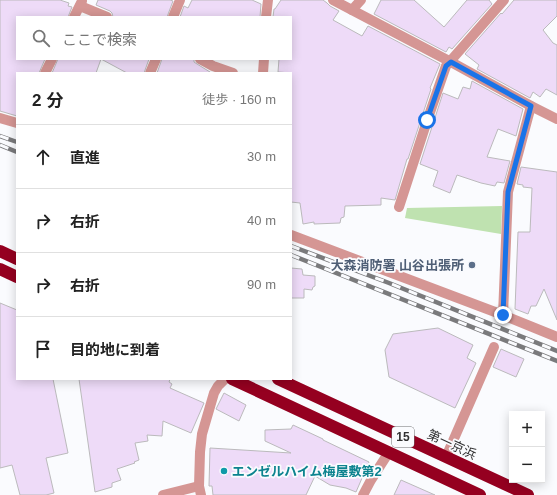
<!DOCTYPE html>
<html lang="ja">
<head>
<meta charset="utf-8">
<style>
	:root { --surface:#fff; --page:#f6f6f6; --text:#222; --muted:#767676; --line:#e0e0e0 }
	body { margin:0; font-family:Helvetica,"Noto Sans JP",sans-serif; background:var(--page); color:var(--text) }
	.controls { position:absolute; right:12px; bottom:12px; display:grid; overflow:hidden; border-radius:0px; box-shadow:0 2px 10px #0003 }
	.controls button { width:36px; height:36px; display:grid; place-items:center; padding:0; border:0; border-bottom:1px solid var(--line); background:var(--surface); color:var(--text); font:20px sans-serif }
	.stop { position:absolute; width:12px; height:12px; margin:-9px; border:3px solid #1a73e8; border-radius:50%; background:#fff }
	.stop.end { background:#1a73e8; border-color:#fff; box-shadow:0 1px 4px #0008 }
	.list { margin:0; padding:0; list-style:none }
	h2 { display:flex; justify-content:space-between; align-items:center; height:52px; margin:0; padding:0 16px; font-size:17px }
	h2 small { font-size:13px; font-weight:400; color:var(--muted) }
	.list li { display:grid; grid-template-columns:26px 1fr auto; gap:12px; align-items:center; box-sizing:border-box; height:64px; padding:0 16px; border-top:1px solid var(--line) }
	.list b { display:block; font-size:15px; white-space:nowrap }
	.list em { font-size:13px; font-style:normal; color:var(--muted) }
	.icon { flex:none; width:22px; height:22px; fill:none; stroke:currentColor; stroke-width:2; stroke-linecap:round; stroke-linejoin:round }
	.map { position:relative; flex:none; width:557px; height:495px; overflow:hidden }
	.search { position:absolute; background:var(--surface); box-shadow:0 2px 10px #0003; left:16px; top:16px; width:276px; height:44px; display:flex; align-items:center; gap:10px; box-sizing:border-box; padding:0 14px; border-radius:0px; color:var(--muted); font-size:15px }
	.panel { position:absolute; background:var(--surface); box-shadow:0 2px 10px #0003; left:16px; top:72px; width:276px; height:308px; border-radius:0px }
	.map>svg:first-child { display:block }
	.green { fill:#bfe2b0 }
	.building { fill:#eedbf8; stroke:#bbbabc }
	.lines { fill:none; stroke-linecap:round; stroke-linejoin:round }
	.street { stroke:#d59694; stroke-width:10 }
	.highway { stroke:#950020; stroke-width:12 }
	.rail-casing { stroke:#7a7a7c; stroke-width:4.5 }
	.rail { stroke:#fafbfe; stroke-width:3; stroke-dasharray:9; stroke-linecap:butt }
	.route { stroke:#1a73e8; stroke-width:5 }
	.service-dot { fill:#5c6f8a; stroke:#fafbfe; stroke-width:1.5 }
	.culture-dot { fill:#0f9aa8; stroke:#fafbfe; stroke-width:1.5 }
	.labels { text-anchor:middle; stroke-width:3.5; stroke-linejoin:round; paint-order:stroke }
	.shield { fill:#fafbfe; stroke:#6d6d6e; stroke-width:1 }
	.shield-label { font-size:12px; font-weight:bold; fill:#303031 }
	.service-label { font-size:13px; font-weight:bold; fill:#4e5e75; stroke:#fafbfe; text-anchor:end }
	.street-label { font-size:13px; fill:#303031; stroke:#fafbfe }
	.culture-label { font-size:13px; font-weight:bold; fill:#0d838f; stroke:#fafbfe; text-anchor:start }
</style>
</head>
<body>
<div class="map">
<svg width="557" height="495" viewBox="0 0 557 495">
	<rect width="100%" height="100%" fill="#fafbfe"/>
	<path class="green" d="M 502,206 L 501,234 L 405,218 L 407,208 Z"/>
	<g class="building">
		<path d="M 0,0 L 60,0 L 69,3 L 68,6 L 72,7 L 68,17 L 17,17 L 17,59 L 45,59 L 39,73 L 17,73 L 17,116 L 0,111 Z"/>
		<path d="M 98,0 L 170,0 L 173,1 L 167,17 L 113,17 L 112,13 L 110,11 L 96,5 Z"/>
		<path d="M 192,0 L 252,0 L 261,4 L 260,17 L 180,17 L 184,6 L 188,8 Z"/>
		<path d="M 281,0 L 323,0 L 327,3 L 330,6 L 339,11 L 333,20 L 362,36 L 368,26 L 440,64 L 430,88 L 431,89 L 408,159 L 407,159 L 395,200 L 381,198 L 381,205 L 345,206 L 344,217 L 341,218 L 340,223 L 314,224 L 314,222 L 303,224 L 300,203 L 291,202 L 291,73 L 278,72 L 279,59 L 291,59 L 291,17 L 273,17 L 274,9 L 275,9 Z"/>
		<path d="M 381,0 L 414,0 L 444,27 L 467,0 L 489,0 L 492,4 L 452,49 L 449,47 L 446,52 L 374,14 Z"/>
		<path d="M 514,0 L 557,0 L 557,16 L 543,30 L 553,43 L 557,45 L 557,95 L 546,89 L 540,97 L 533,92 L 530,98 L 477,69 L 479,65 L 465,54 L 501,13 L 502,14 Z"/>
		<path d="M 58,59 L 149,59 L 144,73 L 127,73 L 101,59 L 96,73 L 52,73 Z"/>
		<path d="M 162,59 L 194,59 L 194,62 L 197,64 L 210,72 L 209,73 L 157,73 Z"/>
		<path d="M 472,81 L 523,109 L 516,136 L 498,129 L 487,157 L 510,161 L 504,183 L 497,182 L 495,186 L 481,183 L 457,175 L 450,193 L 433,186 L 438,171 L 420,164 L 443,93 L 458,99 L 463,87 L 470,89 Z"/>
		<path d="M 521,167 L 557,172 L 557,320 L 544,289 L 536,306 L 531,306 L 528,314 L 515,309 L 518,232 L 530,232 L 532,188 L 523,187 L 523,185 L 517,184 Z"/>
		<path d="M 291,268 L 302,269 L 303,275 L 315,276 L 315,286 L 313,287 L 312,290 L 304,289 L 304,298 L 291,298 Z"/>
		<path d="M 0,303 L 17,310 L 17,379 L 53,379 L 68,453 L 46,458 L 54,493 L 46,495 L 20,495 L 12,465 L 0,468 Z"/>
		<path d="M 438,328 L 473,345 L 467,358 L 476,363 L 455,408 L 389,377 L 385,350 L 393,334 Z"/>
		<path d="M 501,349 L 524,359 L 516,377 L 493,367 Z"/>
		<path d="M 79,379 L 170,379 L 169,382 L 172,384 L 170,388 L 204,403 L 191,433 L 163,421 L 162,436 L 147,435 L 148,441 L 135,443 L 139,460 L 134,462 L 135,463 L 117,469 L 121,480 L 112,483 L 112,487 L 95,492 Z"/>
		<path d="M 224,393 L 246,405 L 239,421 L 216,409 Z"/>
		<path d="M 293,425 L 323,439 L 323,440 L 369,462 L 356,492 L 346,488 L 330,485 L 315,476 L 306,495 L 213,495 L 212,486 L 209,486 L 210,448 L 291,453 L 265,441 L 265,430 L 291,429 Z"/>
		<path d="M 401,480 L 435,495 L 394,495 Z"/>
	</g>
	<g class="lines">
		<g class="street">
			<path d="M 333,0 L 451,62 L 531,106 L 557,119"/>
			<path d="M 80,6 L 107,17"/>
			<path d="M 352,10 L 361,0"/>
			<path d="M 74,17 L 82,1"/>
			<path d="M 173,17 L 180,0"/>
			<path d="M 266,17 L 268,0"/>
			<path d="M 200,59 L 213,66 L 233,73"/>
			<path d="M 45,73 L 52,59"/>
			<path d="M 150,73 L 156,59"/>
			<path d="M 263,73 L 264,59"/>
			<path d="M 0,118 L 17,123"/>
			<path d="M 399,207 L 427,121 L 446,66 L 504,0"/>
			<path d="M 291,235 L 503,315 L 557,337"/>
			<path d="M 503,315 L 508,192 L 531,106"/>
			<path d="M 446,457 L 494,347"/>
			<path d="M 163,495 L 199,486"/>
			<path d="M 201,495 L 199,486 L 200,452 L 202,434 L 214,393 L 218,386 L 225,379"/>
			<path d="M 363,495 L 371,480 L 389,452"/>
		</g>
		<g class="highway">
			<path d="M 0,251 L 17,259"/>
			<path d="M 0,269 L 17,277"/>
			<path d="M 232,379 L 480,495"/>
			<path d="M 278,379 L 528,495"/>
		</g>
		<g class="rail-casing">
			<g id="rail">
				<path d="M 0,136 L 17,142"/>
				<path d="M 0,145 L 17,152"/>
				<path d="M 291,246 L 389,283 L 557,351"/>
				<path d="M 291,255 L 557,361"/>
			</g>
		</g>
		<use href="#rail" class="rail"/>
	</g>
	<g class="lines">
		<path class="route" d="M 427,120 L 446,66 L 451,62 L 531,106 L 508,192 L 503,315"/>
	</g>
	<circle class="service-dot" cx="472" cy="265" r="4"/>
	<circle class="culture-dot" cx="224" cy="471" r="4"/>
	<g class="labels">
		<rect class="shield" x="392" y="427" width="22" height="20" rx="3"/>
		<g class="shield-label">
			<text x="403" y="441">15</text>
		</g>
		<g class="service-label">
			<text x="464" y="270">大森消防署 山谷出張所</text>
		</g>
		<g class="street-label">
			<text transform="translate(452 444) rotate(25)" y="5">第一京浜</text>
		</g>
		<g class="culture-label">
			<text x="232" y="476">エンゼルハイム梅屋敷第2</text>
		</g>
	</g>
</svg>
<div class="controls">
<button>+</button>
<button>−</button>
</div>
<div class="stop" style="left:427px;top:120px"></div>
<div class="stop end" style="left:503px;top:315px"></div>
<div class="search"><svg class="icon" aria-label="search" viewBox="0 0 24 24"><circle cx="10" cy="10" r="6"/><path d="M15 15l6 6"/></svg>ここで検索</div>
<section class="panel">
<h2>2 分<small>徒歩 · 160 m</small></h2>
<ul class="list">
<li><svg class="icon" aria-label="ahead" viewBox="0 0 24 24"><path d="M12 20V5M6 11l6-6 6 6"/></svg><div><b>直進</b></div><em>30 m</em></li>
<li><svg class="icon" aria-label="right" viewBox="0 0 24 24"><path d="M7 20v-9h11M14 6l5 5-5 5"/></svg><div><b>右折</b></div><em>40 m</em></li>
<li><svg class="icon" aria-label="right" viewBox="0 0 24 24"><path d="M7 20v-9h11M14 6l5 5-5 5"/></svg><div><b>右折</b></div><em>90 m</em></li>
<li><svg class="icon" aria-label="arrive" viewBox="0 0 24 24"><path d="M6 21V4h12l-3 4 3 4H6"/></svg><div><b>目的地に到着</b></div></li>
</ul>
</section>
</div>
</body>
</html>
